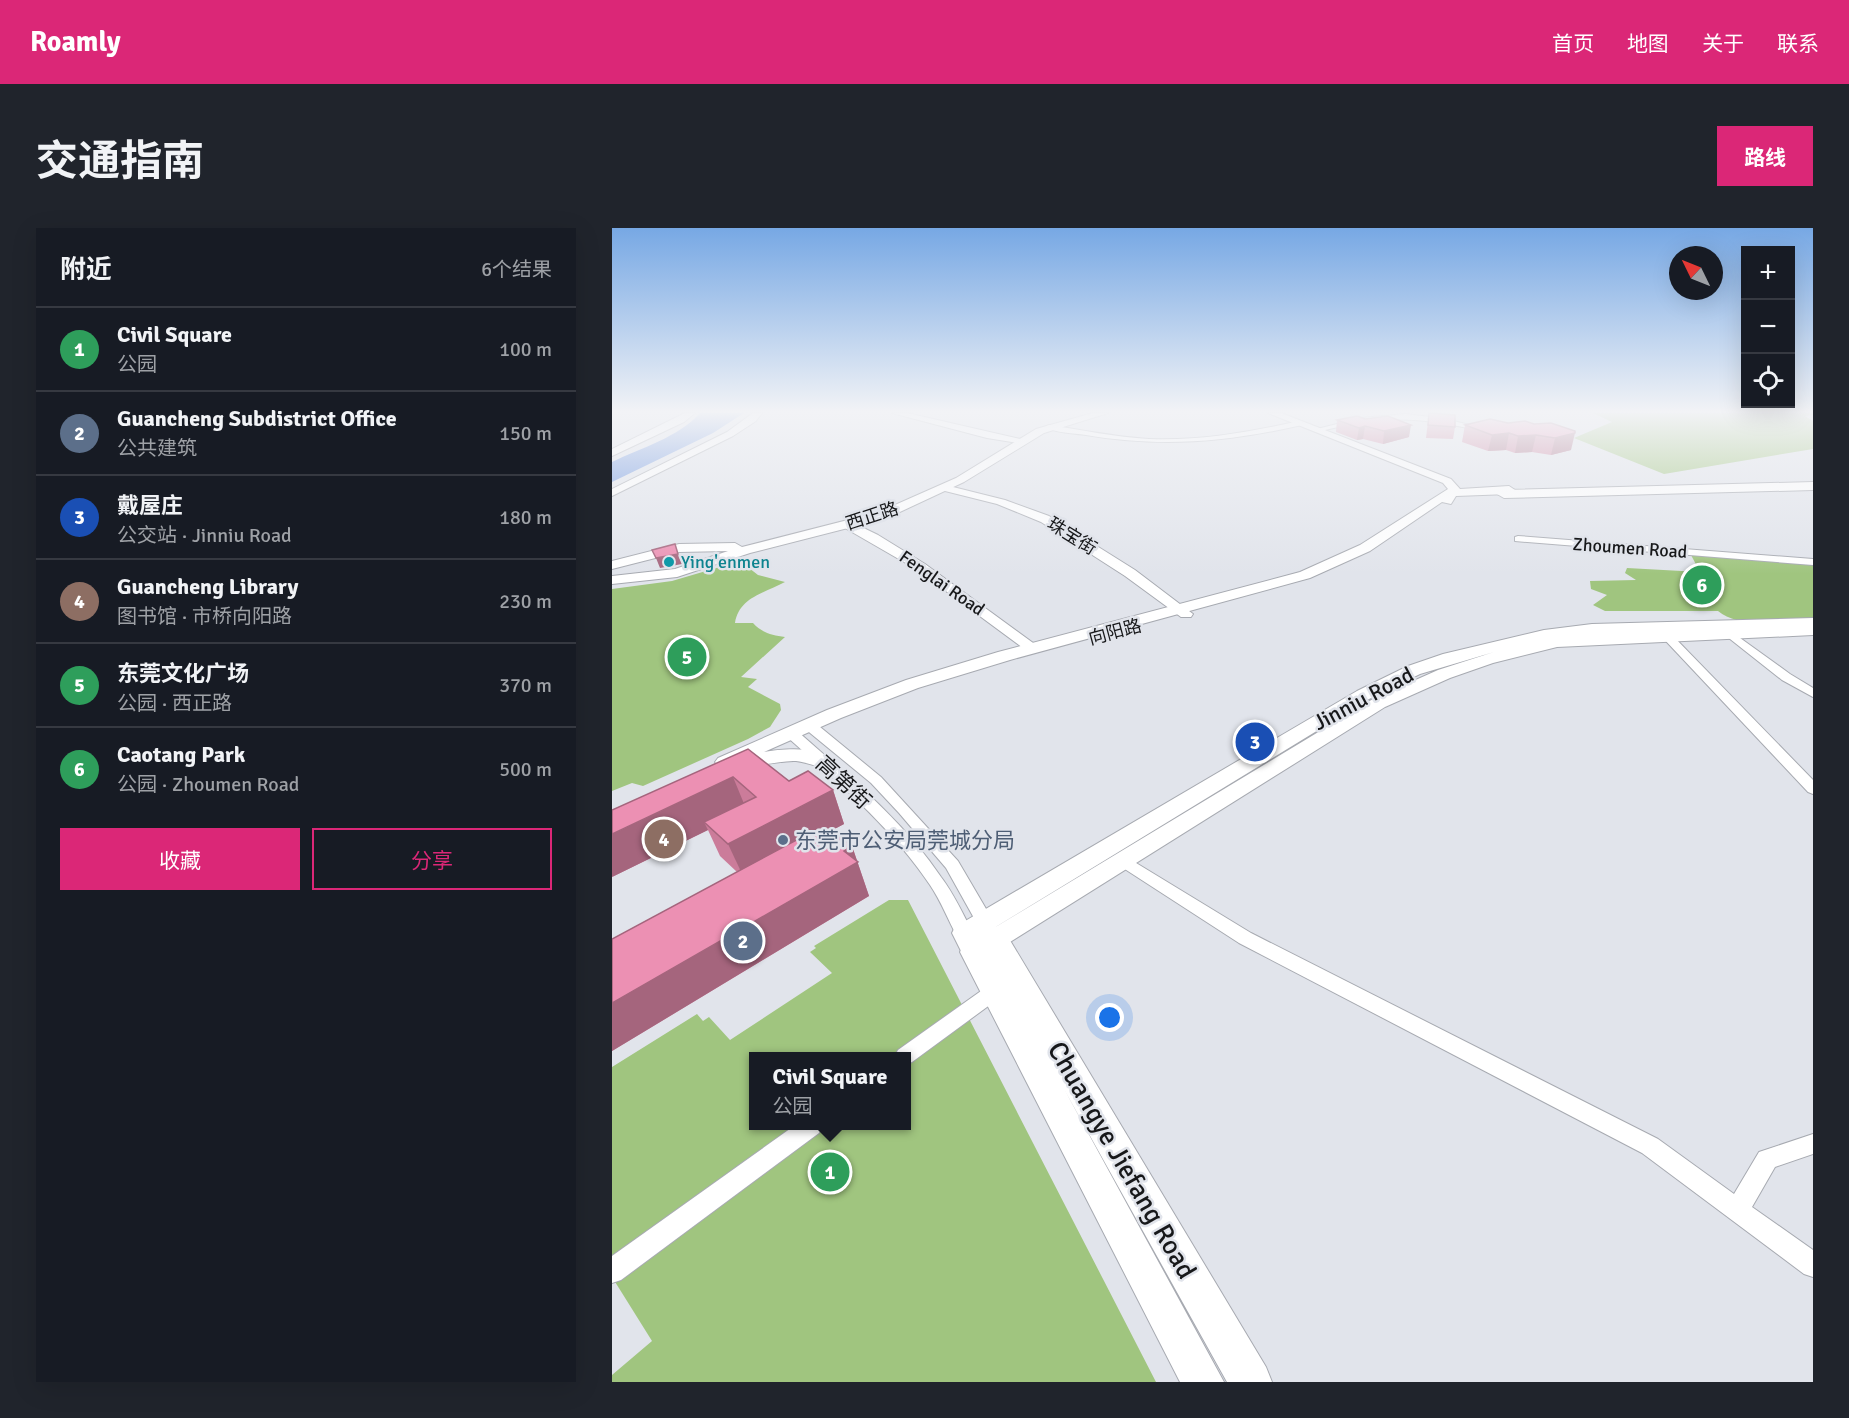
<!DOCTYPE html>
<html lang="zh">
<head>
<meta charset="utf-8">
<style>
	:root { --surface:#171b24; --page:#20242c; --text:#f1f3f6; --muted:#9ea1a6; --line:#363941; --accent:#db2777 }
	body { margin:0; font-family:Signika,"Noto Sans SC",sans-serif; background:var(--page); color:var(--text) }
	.controls { position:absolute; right:18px; top:18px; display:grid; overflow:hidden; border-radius:0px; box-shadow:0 6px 24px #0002 }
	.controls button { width:54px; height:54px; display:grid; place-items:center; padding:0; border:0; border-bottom:2px solid var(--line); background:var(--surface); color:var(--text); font:30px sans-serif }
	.compass { position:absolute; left:1057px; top:18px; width:54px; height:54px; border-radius:50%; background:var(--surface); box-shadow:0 6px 24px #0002; rotate:313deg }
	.you { position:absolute; left:498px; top:790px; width:21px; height:21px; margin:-15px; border:4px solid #fff; border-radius:50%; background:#1a73e8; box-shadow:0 0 0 9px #1a73e833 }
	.badge { display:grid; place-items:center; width:39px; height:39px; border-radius:50%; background:var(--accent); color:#fff; font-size:20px; font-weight:700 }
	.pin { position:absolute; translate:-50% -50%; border:3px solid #fff; box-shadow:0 2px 6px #0006 }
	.popup { position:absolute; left:137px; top:824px; width:162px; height:78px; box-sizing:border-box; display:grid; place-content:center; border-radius:0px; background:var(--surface); filter:drop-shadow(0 2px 4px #0005); font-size:20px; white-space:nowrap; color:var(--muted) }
	.popup b { font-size:22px; color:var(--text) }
	.popup::after { content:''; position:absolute; left:50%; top:100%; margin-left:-12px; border:12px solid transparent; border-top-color:var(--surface) }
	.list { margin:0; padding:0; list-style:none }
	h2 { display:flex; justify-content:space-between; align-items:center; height:78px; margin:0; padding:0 24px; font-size:26px }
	h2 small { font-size:20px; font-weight:400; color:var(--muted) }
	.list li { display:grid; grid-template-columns:39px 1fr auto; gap:18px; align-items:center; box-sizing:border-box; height:84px; padding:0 24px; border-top:2px solid var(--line) }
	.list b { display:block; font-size:22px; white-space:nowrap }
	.list p { margin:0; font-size:20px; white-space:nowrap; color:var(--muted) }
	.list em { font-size:20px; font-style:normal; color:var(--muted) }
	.actions { display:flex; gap:12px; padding:18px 24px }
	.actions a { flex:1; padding:14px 0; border:2px solid var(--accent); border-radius:0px; text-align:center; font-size:21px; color:var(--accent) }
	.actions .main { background:var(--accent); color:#fff }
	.icon { flex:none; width:33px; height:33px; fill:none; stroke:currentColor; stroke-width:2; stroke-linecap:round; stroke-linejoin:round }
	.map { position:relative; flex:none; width:1201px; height:1154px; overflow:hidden; border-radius:0px }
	header { display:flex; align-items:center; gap:36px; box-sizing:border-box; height:84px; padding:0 30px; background:var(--accent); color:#fff }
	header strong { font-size:28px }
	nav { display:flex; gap:33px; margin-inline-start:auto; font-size:21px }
	.intro { display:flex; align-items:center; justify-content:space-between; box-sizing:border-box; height:144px; padding:0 36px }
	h1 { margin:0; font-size:42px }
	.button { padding:15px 27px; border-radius:0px; background:var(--accent); color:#fff; font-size:21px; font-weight:700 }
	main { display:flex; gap:36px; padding:0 36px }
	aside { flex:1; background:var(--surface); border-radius:0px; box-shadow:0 6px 24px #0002 }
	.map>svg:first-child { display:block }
	.green { fill:#a0c57f; fill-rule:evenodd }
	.water { fill:#6f96df }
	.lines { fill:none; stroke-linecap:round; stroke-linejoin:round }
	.minor-casing { stroke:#a7aab1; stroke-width:2 }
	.tertiary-casing { stroke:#a7aab1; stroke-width:2 }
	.secondary-casing { stroke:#a7aab1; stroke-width:2 }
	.primary-casing { stroke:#a7aab1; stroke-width:2 }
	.minor { fill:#fff; fill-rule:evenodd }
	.tertiary { fill:#fff; fill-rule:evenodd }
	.secondary { fill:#fff; fill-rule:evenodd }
	.primary { fill:#fff; fill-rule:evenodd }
	.wall { fill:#cb7c9a }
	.shaded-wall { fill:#a5657d }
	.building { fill:#ec90b3; stroke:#a5657d; stroke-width:1.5 }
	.culture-dot { fill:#0f9aa8; stroke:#e1e4eb; stroke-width:2 }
	.service-dot { fill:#5c6f8a; stroke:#e1e4eb; stroke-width:2 }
	.labels { text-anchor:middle; stroke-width:5; stroke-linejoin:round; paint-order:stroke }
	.far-street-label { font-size:18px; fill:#17181a; stroke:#e1e4eb }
	.far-culture-label { font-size:18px; fill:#0d838f; stroke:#e1e4eb; text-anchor:start }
	.street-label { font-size:22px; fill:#17181a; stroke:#e1e4eb }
	.service-label { font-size:22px; fill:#4e5e75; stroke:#e1e4eb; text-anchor:start }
	.near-street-label { font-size:27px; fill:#17181a; stroke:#e1e4eb }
</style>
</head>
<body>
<header>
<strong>Roamly</strong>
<nav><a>首页</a><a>地图</a><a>关于</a><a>联系</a></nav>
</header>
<div class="intro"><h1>交通指南</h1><a class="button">路线</a></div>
<main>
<aside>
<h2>附近<small>6个结果</small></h2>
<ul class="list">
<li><span class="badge" style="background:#2e9e5b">1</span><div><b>Civil Square</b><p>公园</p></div><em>100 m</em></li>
<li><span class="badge" style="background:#5c6f8a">2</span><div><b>Guancheng Subdistrict Office</b><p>公共建筑</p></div><em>150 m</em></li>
<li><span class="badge" style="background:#1a4fb4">3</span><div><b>戴屋庄</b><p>公交站 · Jinniu Road</p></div><em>180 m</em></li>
<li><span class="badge" style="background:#8d6e63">4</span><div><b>Guancheng Library</b><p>图书馆 · 市桥向阳路</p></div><em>230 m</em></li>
<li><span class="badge" style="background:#2e9e5b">5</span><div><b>东莞文化广场</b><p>公园 · 西正路</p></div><em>370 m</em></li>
<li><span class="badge" style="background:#2e9e5b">6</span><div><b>Caotang Park</b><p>公园 · Zhoumen Road</p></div><em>500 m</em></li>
</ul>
<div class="actions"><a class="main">收藏</a><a>分享</a></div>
</aside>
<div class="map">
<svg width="1201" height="1154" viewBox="0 0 1201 1154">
	<rect width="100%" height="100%" fill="#e1e4eb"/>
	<g class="green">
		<path d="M 981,185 L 1201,185 L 1201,187 L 1193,188 L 1201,193 L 1201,221 L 1052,246 L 962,210 L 1000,194 Z"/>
		<path d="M 1079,327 L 1201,336 L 1201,391 C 1173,392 1128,402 1106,383 L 993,383 L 981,377 L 995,367 L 979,361 L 978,353 L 1024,352 L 1013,345 L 1015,340 L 1088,344 Z"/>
		<path d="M 128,333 L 146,347 L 173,354 C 153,365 127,369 123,395 L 141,395 C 150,405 160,407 173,409 L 129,449 L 145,451 L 136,459 L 168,476 L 169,482 L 158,499 L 136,511 L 31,558 L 20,555 L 0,563 L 0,361 L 60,353 Z"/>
		<path d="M 277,672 L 296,672 L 544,1154 L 0,1154 L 0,1147 L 40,1113 L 0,1049 L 0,839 L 85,786 L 91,793 L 97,789 L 118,812 L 220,745 L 198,724 L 204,720 L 202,718 ZM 142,828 L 294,828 L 294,898 L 142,898 Z"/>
	</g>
	<path class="water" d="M 88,185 L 132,185 L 101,205 L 0,254 L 0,234 C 29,220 67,209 88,185 Z"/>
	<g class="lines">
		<g class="minor-casing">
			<g id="minor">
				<path d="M 794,186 L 834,191 L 877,202 L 873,204 C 804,188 774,187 705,204 L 701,202 L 749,190 Z"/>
				<path d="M 687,193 L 690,197 C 615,214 550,220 474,207 C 461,205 444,205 433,199 L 437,197 C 470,202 503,209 537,211 C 588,213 638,204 687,193 Z"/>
				<path d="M 906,308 L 1201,331 L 1201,337 L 903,313 L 903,309 Z"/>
				<path d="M 1117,402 L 1178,446 L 1201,460 L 1201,469 L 1170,452 L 1113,407 L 1111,405 Z"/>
				<path d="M 1055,405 L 1059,406 L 1201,552 L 1201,566 L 1196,564 L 1051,410 L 1049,408 Z"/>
				<path d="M 197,493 L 202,494 L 269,549 L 346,633 L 387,703 L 384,708 L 378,709 L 372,708 L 334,640 L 287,585 L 259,555 L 192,500 L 190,497 Z"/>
				<path d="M 179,501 L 184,502 C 235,547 291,592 329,649 C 342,666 351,686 361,705 L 358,710 L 352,712 L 346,710 C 336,692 329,673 318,657 C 280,600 225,553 174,508 L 172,505 L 174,502 Z"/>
				<path d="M 511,627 L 639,705 L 1046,911 L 1122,966 L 1147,924 L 1201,906 L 1201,926 L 1163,939 L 1140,979 L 1201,1022 L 1201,1049 L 1192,1046 L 1030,925 L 627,715 L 505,636 L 503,632 L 505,628 Z"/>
				<path d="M 383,756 L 390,758 L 392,763 L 390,768 L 300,834 L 294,836 L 294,828 L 283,828 L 286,822 L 376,758 Z"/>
				<path d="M 182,898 L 210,898 L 207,905 L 9,1052 L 0,1055 L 0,1028 Z"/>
			</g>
		</g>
		<g class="tertiary-casing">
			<g id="tertiary">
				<path d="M 73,185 L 83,185 L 72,194 L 0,228 L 0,221 Z"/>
				<path d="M 141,185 L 150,185 L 144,193 L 121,208 L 0,268 L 0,261 L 115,204 Z"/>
				<path d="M 280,185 L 295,185 L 417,213 L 412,216 L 375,210 Z"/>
				<path d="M 333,257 L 393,272 L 437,288 L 523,342 L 581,386 L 579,389 L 569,389 L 513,348 L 429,294 L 385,276 L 329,262 L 329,258 Z"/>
				<path d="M 237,293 L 266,307 L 313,336 L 428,420 L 425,423 L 415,423 L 304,341 L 233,300 L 231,297 Z"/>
			</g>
		</g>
		<g class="secondary-casing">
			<g id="secondary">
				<path d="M 481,185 L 496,185 L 432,205 L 352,254 L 275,290 L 138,325 L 65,349 L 0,356 L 0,348 L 63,341 L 116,323 L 67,324 L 0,341 L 0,333 L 67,316 L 123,315 L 130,319 L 267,284 L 344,250 L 424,201 Z"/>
				<path d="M 656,185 L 669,185 L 839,251 L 848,261 L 897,258 L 903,262 L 897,266 L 844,268 L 839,276 L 830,274 L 758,323 L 698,350 L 398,432 L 306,460 L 229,490 L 152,524 C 170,521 209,517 221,534 L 218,538 C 206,541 196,534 184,533 C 169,532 153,539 139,535 L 136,531 L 113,540 L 106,538 L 103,534 L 106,530 L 215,482 L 294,452 L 386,424 L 688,344 L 748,317 L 836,261 L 831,255 Z"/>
				<path d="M 1201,390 L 1201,407 L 945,419 L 881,435 L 838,450 L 773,479 L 371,731 L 362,734 L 353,731 L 340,705 L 343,699 L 745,463 L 796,438 L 831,426 L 932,402 L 980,396 ZM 882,424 L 826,442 L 761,471 L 367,709 L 757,471 L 808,446 Z"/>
			</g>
		</g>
		<g class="primary-casing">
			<g id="primary">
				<path d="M 1201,254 L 1201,262 L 892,270 L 885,266 L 892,262 Z"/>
				<path d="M 383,700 L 393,704 L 654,1139 L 660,1154 L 615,1154 L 452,861 L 612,1154 L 568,1154 L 348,724 L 352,716 L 362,713 L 372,716 L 369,711 L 373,704 Z"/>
			</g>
		</g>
		<use href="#minor" class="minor"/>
		<use href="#tertiary" class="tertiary"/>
		<use href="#secondary" class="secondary"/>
		<use href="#primary" class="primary"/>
	</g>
	<g class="wall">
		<path d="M 817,185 L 843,199 L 841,211 L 814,210 Z"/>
		<path d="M 725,192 L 797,209 L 771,216 L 751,211 L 745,212 L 724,204 Z"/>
		<path d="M 896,195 L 922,196 L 959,222 L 939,227 L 920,224 L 903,225 L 894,222 L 876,223 L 850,214 L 853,197 Z"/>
		<path d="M 136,521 L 177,553 L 221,562 L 232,596 L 212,606 L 218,612 L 240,618 L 257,668 L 0,823 L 0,711 L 125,644 L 108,628 L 96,602 L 0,649 Z"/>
	</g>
	<g class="shaded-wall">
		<path d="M 799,197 L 797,209 L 771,216 L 772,203 Z"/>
		<path d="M 753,198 L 751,211 L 745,212 L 747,200 Z"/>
		<path d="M 897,205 L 894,222 L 876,223 L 880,207 Z"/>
		<path d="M 963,205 L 959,222 L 939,227 L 943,210 Z"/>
		<path d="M 924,207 L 920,224 L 903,225 L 906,208 Z"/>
		<path d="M 66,326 L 70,336 L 48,340 L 44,330 Z"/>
		<path d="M 121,549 L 135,583 L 92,594 L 96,602 L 0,649 L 0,606 Z"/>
		<path d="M 221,562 L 232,596 L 132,650 L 116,616 Z"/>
		<path d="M 240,618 L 257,668 L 0,823 L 0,775 Z"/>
	</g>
	<g class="building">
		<path d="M 817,185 L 843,187 L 843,199 L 816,197 Z"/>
		<path d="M 745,188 L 753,191 L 776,188 L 799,197 L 772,203 L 753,198 L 747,200 L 725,192 Z"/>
		<path d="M 878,191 L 896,195 L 913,193 L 922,196 L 939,195 L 963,203 L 963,205 L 943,210 L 924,207 L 906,208 L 897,205 L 880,207 L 853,197 Z"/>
		<path d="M 63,316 L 66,326 L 44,330 L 40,322 Z"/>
		<path d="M 136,521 L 177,553 L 196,543 L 221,562 L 116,616 L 92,594 L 144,569 L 121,549 L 0,606 L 0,582 Z"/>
		<path d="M 205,601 L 218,612 L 226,607 L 240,618 L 232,623 L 246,634 L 0,775 L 0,711 Z"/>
	</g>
	<linearGradient id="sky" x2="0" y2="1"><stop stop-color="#77a8e4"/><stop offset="0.53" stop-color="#f2f3f6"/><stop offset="1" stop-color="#f2f3f6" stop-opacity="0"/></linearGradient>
	<rect width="1201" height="346" fill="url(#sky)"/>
	<circle class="culture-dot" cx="57" cy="334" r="6"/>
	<circle class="service-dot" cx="171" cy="612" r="6"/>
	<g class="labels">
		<g class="far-street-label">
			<text transform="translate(260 288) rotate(-18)" y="6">西正路</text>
			<text transform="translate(460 308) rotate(32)" y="6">珠宝街</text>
			<text transform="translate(1018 320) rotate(4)" y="6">Zhoumen Road</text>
			<text transform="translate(330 355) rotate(35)" y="6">Fenglai Road</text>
			<text transform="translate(503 404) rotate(-15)" y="6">向阳路</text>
		</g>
		<g class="far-culture-label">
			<text x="69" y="340">Ying'enmen</text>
		</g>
		<g class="street-label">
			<text transform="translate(751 470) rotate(-28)" y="8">Jinniu Road</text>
			<text transform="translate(232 554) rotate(43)" y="8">高第街</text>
		</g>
		<g class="service-label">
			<text x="183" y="620">东莞市公安局莞城分局</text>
		</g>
		<g class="near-street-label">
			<text transform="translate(510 932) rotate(60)" y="9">Chuangye Jiefang Road</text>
		</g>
	</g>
</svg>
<div class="controls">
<button>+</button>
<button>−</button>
<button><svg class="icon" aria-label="locate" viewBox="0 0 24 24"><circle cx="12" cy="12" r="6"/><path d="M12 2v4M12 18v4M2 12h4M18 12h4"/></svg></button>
</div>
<svg class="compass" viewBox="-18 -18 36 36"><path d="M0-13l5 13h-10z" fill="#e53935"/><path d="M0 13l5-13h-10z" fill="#9ea1a6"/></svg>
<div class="you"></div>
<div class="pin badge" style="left:218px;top:944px;background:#2e9e5b">1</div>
<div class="popup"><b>Civil Square</b>公园</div>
<div class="pin badge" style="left:131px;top:713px;background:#5c6f8a">2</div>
<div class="pin badge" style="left:643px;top:514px;background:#1a4fb4">3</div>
<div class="pin badge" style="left:52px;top:611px;background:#8d6e63">4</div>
<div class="pin badge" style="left:75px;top:429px;background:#2e9e5b">5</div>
<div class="pin badge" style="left:1090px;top:357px;background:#2e9e5b">6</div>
</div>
</main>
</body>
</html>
